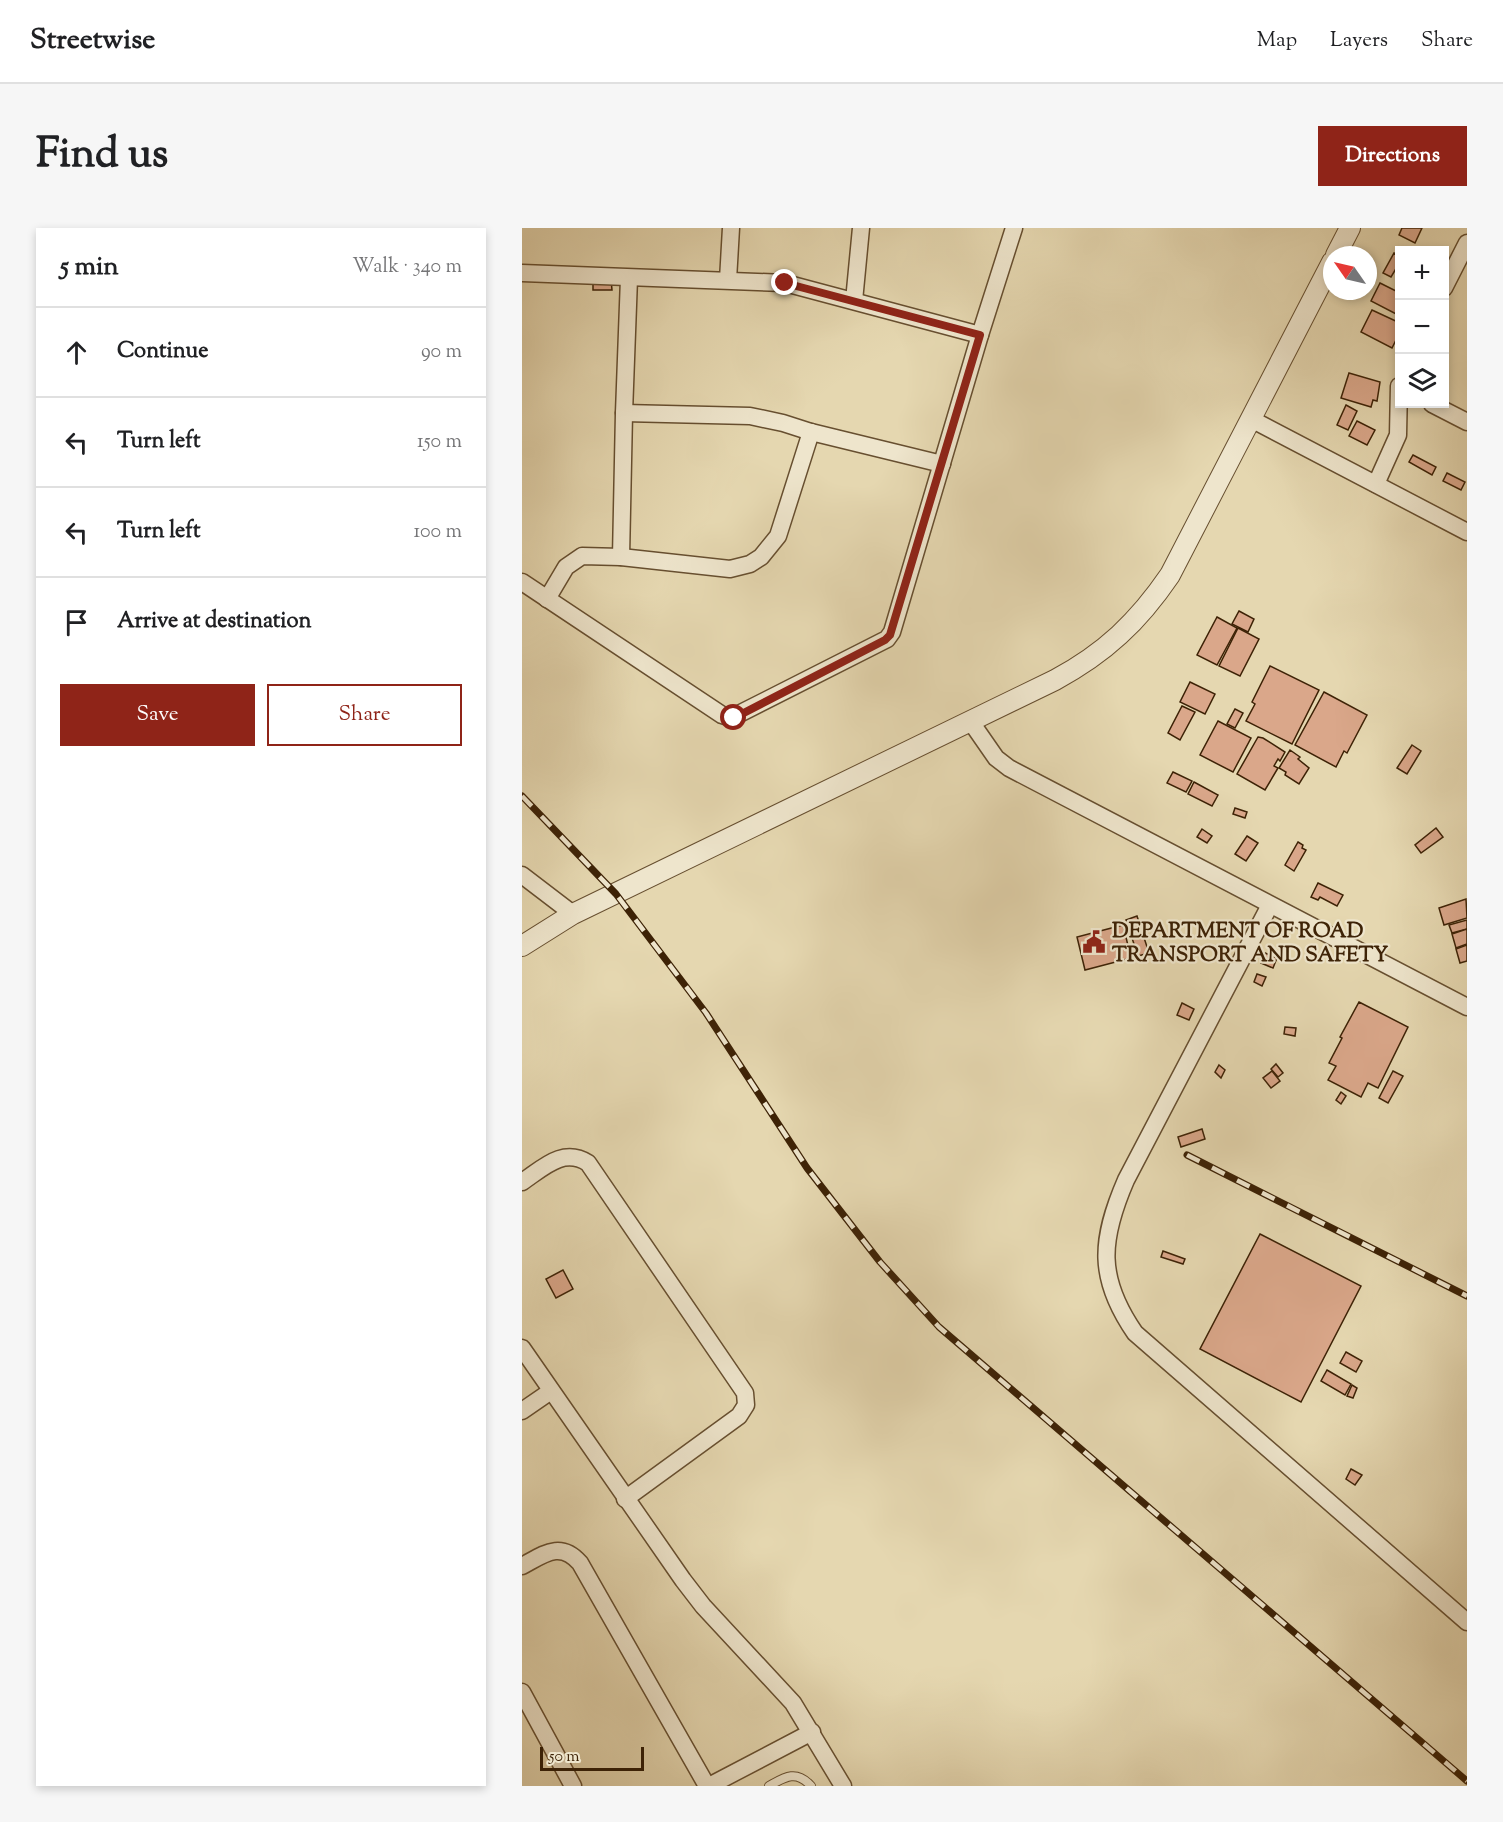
<!DOCTYPE html>
<html lang="en">
<head>
<meta charset="utf-8">
<style>
	:root { --surface:#fff; --page:#f6f6f6; --text:#202124; --muted:#757577; --line:#e0e0e0; --accent:#8f2418 }
	body { margin:0; font-family:"Sorts Mill Goudy",serif; background:var(--page); color:var(--text) }
	.controls { position:absolute; right:18px; top:18px; display:grid; overflow:hidden; border-radius:0px; box-shadow:0 3px 9px #0003 }
	.controls button { width:54px; height:54px; display:grid; place-items:center; padding:0; border:0; border-bottom:2px solid var(--line); background:var(--surface); color:var(--text); font:30px sans-serif }
	.compass { position:absolute; left:801px; top:18px; width:54px; height:54px; border-radius:50%; background:var(--surface); box-shadow:0 3px 9px #0003; rotate:304deg }
	.scale { position:absolute; left:18px; bottom:15px; width:104px; box-sizing:border-box; padding-left:6px; border:3px solid #3d2206; border-top:0; font-size:16px; line-height:21px; white-space:nowrap; color:#3d2206; -webkit-text-stroke:4px #eee5cc; paint-order:stroke }
	.stop { position:absolute; width:18px; height:18px; margin:-14px; border:4px solid #8f2418; border-radius:50%; background:#fff }
	.stop.end { background:#8f2418; border-color:#fff; box-shadow:0 2px 6px #0008 }
	.list { margin:0; padding:0; list-style:none }
	h2 { display:flex; justify-content:space-between; align-items:center; height:78px; margin:0; padding:0 24px; font-size:26px }
	h2 small { font-size:20px; font-weight:400; color:var(--muted) }
	.list li { display:grid; grid-template-columns:39px 1fr auto; gap:18px; align-items:center; box-sizing:border-box; height:90px; padding:0 24px; border-top:2px solid var(--line) }
	.list b { display:block; font-size:22px; white-space:nowrap }
	.list em { font-size:20px; font-style:normal; color:var(--muted) }
	.actions { display:flex; gap:12px; padding:18px 24px }
	.actions a { flex:1; padding:14px 0; border:2px solid var(--accent); border-radius:0px; text-align:center; font-size:21px; color:var(--accent) }
	.actions .main { background:var(--accent); color:#fff }
	.icon { flex:none; width:33px; height:33px; fill:none; stroke:currentColor; stroke-width:2; stroke-linecap:round; stroke-linejoin:round }
	.map { position:relative; flex:none; width:945px; height:1558px; overflow:hidden; border-radius:0px }
	header { display:flex; align-items:center; gap:36px; box-sizing:border-box; height:84px; padding:0 30px; background:var(--surface); border-bottom:2px solid var(--line) }
	header strong { font-size:28px }
	nav { display:flex; gap:33px; margin-inline-start:auto; font-size:21px }
	.intro { display:flex; align-items:center; justify-content:space-between; box-sizing:border-box; height:144px; padding:0 36px }
	h1 { margin:0; font-size:42px }
	.button { padding:15px 27px; border-radius:0px; background:var(--accent); color:#fff; font-size:21px; font-weight:700 }
	main { display:flex; gap:36px; padding:0 36px }
	aside { flex:1; background:var(--surface); border-radius:0px; box-shadow:0 3px 9px #0003 }
	.map>svg:first-child { display:block }
	.building { fill:#daa78a; stroke:#3d2206; stroke-width:1.5 }
	.lines { fill:none; stroke-linecap:round; stroke-linejoin:round }
	.service-casing { stroke:#674f30; stroke-width:10 }
	.minor-casing { stroke:#674f30; stroke-width:19 }
	.tertiary-casing { stroke:#674f30; stroke-width:22 }
	.service { stroke:#eee5cc; stroke-width:8 }
	.minor { stroke:#eee5cc; stroke-width:16 }
	.tertiary { stroke:#eee5cc; stroke-width:20 }
	.rail-casing { stroke:#3d2206; stroke-width:7 }
	.rail { stroke:#eee5cc; stroke-width:4.5; stroke-dasharray:14; stroke-linecap:butt }
	.route { stroke:#8f2418; stroke-width:8 }
	.labels { text-anchor:middle; stroke-width:4.5; stroke-linejoin:round; paint-order:stroke }
	.poi-label { font-size:21px; font-weight:bold; fill:#3d2206; stroke:#eee5cc; text-anchor:start }
</style>
</head>
<body>
<header>
<strong>Streetwise</strong>
<nav><a>Map</a><a>Layers</a><a>Share</a></nav>
</header>
<div class="intro"><h1>Find us</h1><a class="button">Directions</a></div>
<main>
<aside>
<h2>5 min<small>Walk · 340 m</small></h2>
<ul class="list">
<li><svg class="icon" aria-label="ahead" viewBox="0 0 24 24"><path d="M12 20V5M6 11l6-6 6 6"/></svg><div><b>Continue</b></div><em>90 m</em></li>
<li><svg class="icon" aria-label="left" viewBox="0 0 24 24"><path d="M17 20v-9H6M10 6l-5 5 5 5"/></svg><div><b>Turn left</b></div><em>150 m</em></li>
<li><svg class="icon" aria-label="left" viewBox="0 0 24 24"><path d="M17 20v-9H6M10 6l-5 5 5 5"/></svg><div><b>Turn left</b></div><em>100 m</em></li>
<li><svg class="icon" aria-label="arrive" viewBox="0 0 24 24"><path d="M6 21V4h12l-3 4 3 4H6"/></svg><div><b>Arrive at destination</b></div></li>
</ul>
<div class="actions"><a class="main">Save</a><a>Share</a></div>
</aside>
<div class="map">
<svg width="945" height="1558" viewBox="0 0 945 1558">
	<rect width="100%" height="100%" fill="#e5d7b0"/>
	<filter id="stains"><feTurbulence type="fractalNoise" baseFrequency=".00333" numOctaves="4"/><feColorMatrix values="0 0 0 0 .2 0 0 0 0 .09 0 0 0 0 .02 0 0 0 .5 -.17"/></filter>
	<radialGradient id="worn" r=".72"><stop offset=".6" stop-color="#630" stop-opacity="0"/><stop offset="1" stop-color="#630" stop-opacity=".3"/></radialGradient>
	<g class="building">
		<path d="M 880,0 L 900,0 L 893,15 L 877,7 Z"/>
		<path d="M 872,25 L 878,28 L 878,34 L 869,49 L 861,45 Z"/>
		<path d="M 71,51 L 89,51 L 90,62 L 71,62 Z"/>
		<path d="M 858,55 L 878,65 L 878,88 L 849,73 Z"/>
		<path d="M 850,82 L 878,95 L 878,104 L 870,120 L 839,104 Z"/>
		<path d="M 827,145 L 858,154 L 855,173 L 851,172 L 849,179 L 819,170 Z"/>
		<path d="M 824,177 L 835,183 L 826,202 L 815,197 Z"/>
		<path d="M 835,193 L 853,202 L 845,217 L 827,208 Z"/>
		<path d="M 891,227 L 914,239 L 910,247 L 887,234 Z"/>
		<path d="M 925,245 L 943,254 L 939,262 L 921,253 Z"/>
		<path d="M 717,383 L 732,391 L 726,404 L 710,396 Z"/>
		<path d="M 695,389 L 715,400 L 695,437 L 675,427 Z"/>
		<path d="M 716,400 L 737,411 L 718,448 L 697,438 Z"/>
		<path d="M 748,438 L 797,462 L 770,516 L 724,493 L 733,476 L 730,474 Z"/>
		<path d="M 668,454 L 693,466 L 683,486 L 658,474 Z"/>
		<path d="M 802,464 L 845,487 L 825,525 L 822,523 L 814,539 L 773,517 Z"/>
		<path d="M 660,478 L 673,484 L 658,512 L 646,505 Z"/>
		<path d="M 713,481 L 721,485 L 713,500 L 705,496 Z"/>
		<path d="M 696,493 L 729,510 L 711,544 L 678,527 Z"/>
		<path d="M 736,509 L 741,510 L 763,524 L 758,533 L 756,531 L 752,538 L 756,540 L 743,562 L 715,546 Z"/>
		<path d="M 890,517 L 899,523 L 885,546 L 875,540 Z"/>
		<path d="M 768,522 L 778,529 L 776,531 L 787,540 L 777,556 L 763,547 L 764,544 L 757,540 Z"/>
		<path d="M 651,544 L 670,553 L 664,564 L 645,555 Z"/>
		<path d="M 672,554 L 696,567 L 690,578 L 666,566 Z"/>
		<path d="M 713,580 L 725,584 L 723,590 L 711,586 Z"/>
		<path d="M 914,600 L 921,609 L 899,625 L 893,617 Z"/>
		<path d="M 680,601 L 690,608 L 685,615 L 675,609 Z"/>
		<path d="M 725,608 L 736,615 L 724,633 L 713,626 Z"/>
		<path d="M 776,614 L 781,617 L 780,620 L 784,622 L 772,643 L 763,637 Z"/>
		<path d="M 796,655 L 821,667 L 815,678 L 798,669 L 796,672 L 789,669 Z"/>
		<path d="M 944,671 L 945,690 L 922,697 L 917,680 Z"/>
		<path d="M 615,688 L 627,725 L 616,728 L 604,692 Z"/>
		<path d="M 945,692 L 945,701 L 930,705 L 927,697 Z"/>
		<path d="M 601,697 L 609,730 L 563,742 L 555,709 Z"/>
		<path d="M 945,701 L 945,716 L 934,720 L 930,706 Z"/>
		<path d="M 945,717 L 945,733 L 938,735 L 934,721 Z"/>
		<path d="M 743,725 L 755,730 L 751,740 L 739,735 Z"/>
		<path d="M 735,746 L 744,749 L 740,758 L 732,754 Z"/>
		<path d="M 837,774 L 886,799 L 856,860 L 846,855 L 839,869 L 806,852 L 814,838 L 807,835 L 820,810 L 818,809 Z"/>
		<path d="M 660,775 L 672,781 L 667,792 L 655,787 Z"/>
		<path d="M 763,799 L 774,800 L 773,808 L 762,806 Z"/>
		<path d="M 754,836 L 761,845 L 756,849 L 749,841 Z"/>
		<path d="M 697,837 L 703,842 L 699,850 L 693,844 Z"/>
		<path d="M 750,843 L 758,853 L 749,860 L 741,850 Z"/>
		<path d="M 871,843 L 881,848 L 866,875 L 857,870 Z"/>
		<path d="M 819,864 L 824,868 L 819,876 L 814,872 Z"/>
		<path d="M 680,901 L 683,911 L 659,919 L 656,909 Z"/>
		<path d="M 738,1006 L 839,1058 L 779,1174 L 678,1121 Z"/>
		<path d="M 641,1023 L 663,1031 L 661,1036 L 639,1029 Z"/>
		<path d="M 41,1042 L 51,1061 L 34,1070 L 24,1051 Z"/>
		<path d="M 824,1124 L 840,1133 L 834,1144 L 818,1135 Z"/>
		<path d="M 805,1142 L 829,1156 L 823,1167 L 799,1153 Z"/>
		<path d="M 830,1157 L 835,1160 L 831,1170 L 825,1168 Z"/>
		<path d="M 829,1241 L 840,1247 L 833,1257 L 824,1251 Z"/>
	</g>
	<g class="lines">
		<g class="service-casing">
			<path id="service" d="M 247,1558 C 264,1548 275,1542 289,1558"/>
		</g>
		<g class="minor-casing">
			<g id="minor">
				<path d="M 0,45 L 263,55 L 458,107"/>
				<path d="M 206,52 L 209,0"/>
				<path d="M 922,60 L 945,15"/>
				<path d="M 332,73 L 339,0"/>
				<path d="M 910,176 L 945,194"/>
				<path d="M 102,185 L 228,188 L 261,195 L 289,204 L 420,236"/>
				<path d="M 729,191 L 945,304"/>
				<path d="M 854,256 L 876,207 L 877,158"/>
				<path d="M 99,329 L 102,185 L 107,50"/>
				<path d="M 0,354 L 200,487 L 209,490 L 365,411 L 370,404 L 458,107 L 492,0"/>
				<path d="M 25,371 L 44,339 L 60,328 L 99,329 L 208,341 L 228,336 L 239,329 L 256,308 L 289,204"/>
				<path d="M 449,494 L 474,530 L 487,540 L 945,779"/>
				<path d="M 0,647 L 51,686"/>
				<path d="M 748,677 L 604,952 C 578,1012 575,1050 613,1105 L 945,1394"/>
				<path d="M 0,954 C 21,940 41,919 66,935 L 223,1165 L 224,1177 L 217,1188 L 103,1271"/>
				<path d="M 0,1120 L 161,1352 L 181,1378 L 271,1475 L 321,1558"/>
				<path d="M 0,1183 L 29,1163"/>
				<path d="M 0,1338 C 21,1327 38,1312 58,1335 L 185,1558"/>
				<path d="M 0,1464 L 51,1558"/>
				<path d="M 187,1558 L 290,1504"/>
			</g>
		</g>
		<g class="tertiary-casing">
			<g id="tertiary">
				<path d="M 814,27 L 828,0"/>
				<path d="M 0,718 L 51,686 L 533,452 C 583,425 616,394 648,347 L 810,34"/>
			</g>
		</g>
		<use href="#service" class="service"/>
		<use href="#minor" class="minor"/>
		<use href="#tertiary" class="tertiary"/>
		<g class="rail-casing">
			<g id="rail">
				<path d="M 0,568 L 94,666 L 184,785 L 285,940 L 358,1034 L 417,1099 L 945,1553"/>
				<path d="M 665,927 L 945,1068"/>
			</g>
		</g>
		<use href="#rail" class="rail"/>
	</g>
	<g class="lines">
		<path class="route" d="M 212,490 L 363,412 L 368,407 L 458,107 L 263,55"/>
	</g>
	<defs>
		<g id="civic-bare" transform="scale(1.8)"><path d="M-.6-6.5H3V-4.5H.6V-3L4-1V1h2V6H-6V1h2V-1L-.6-3ZM-1.2 2.5V6h2.4V2.5Z" fill="#8f2418" stroke="#eee5cc" stroke-width="2.5" paint-order="stroke"/></g>
	</defs>
	<g fill-rule="evenodd">
		<use href="#civic-bare" x="572" y="714"/>
	</g>
	<g class="labels">
		<g class="poi-label">
			<text x="590" y="709">DEPARTMENT OF ROAD<tspan x="590" dy="24">TRANSPORT AND SAFETY</tspan></text>
		</g>
	</g>
	<rect width="100%" height="100%" filter="url(#stains)"/>
	<rect width="100%" height="100%" fill="url(#worn)"/>
</svg>
<div class="controls">
<button>+</button>
<button>−</button>
<button><svg class="icon" aria-label="layers" viewBox="0 0 24 24"><path d="M12 4l9 5-9 5-9-5zM3 14l9 5 9-5"/></svg></button>
</div>
<svg class="compass" viewBox="-18 -18 36 36"><path d="M0-13l5 13h-10z" fill="#e53935"/><path d="M0 13l5-13h-10z" fill="#757577"/></svg>
<div class="scale">50 m</div>
<div class="stop" style="left:212px;top:490px"></div>
<div class="stop end" style="left:263px;top:55px"></div>
</div>
</main>
</body>
</html>
